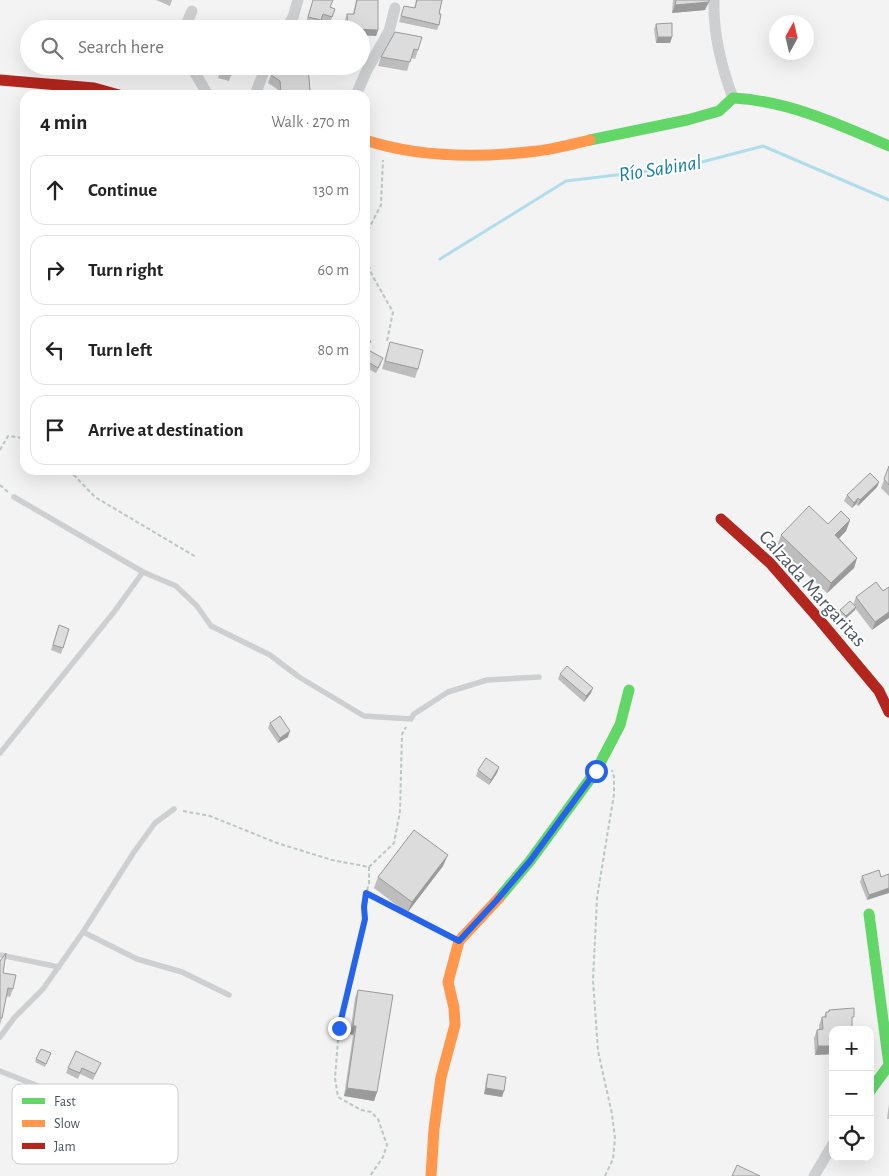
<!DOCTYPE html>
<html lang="en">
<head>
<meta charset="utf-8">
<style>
	:root { --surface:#fff; --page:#f2f2f2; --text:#222; --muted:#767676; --line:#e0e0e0 }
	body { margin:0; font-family:"Alegreya Sans",sans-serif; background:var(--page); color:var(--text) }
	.controls { position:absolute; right:15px; bottom:15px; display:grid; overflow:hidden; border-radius:10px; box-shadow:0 5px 20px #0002 }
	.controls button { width:45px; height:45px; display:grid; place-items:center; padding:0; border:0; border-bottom:1px solid var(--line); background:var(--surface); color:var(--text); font:25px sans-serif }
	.compass { position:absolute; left:769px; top:15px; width:45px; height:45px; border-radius:50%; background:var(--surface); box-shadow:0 5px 20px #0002; rotate:8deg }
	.stop { position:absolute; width:15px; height:15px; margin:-11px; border:4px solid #2563eb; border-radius:50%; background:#fff }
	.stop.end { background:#2563eb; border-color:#fff; box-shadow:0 1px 5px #0008 }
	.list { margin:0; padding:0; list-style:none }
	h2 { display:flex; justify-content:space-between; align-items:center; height:65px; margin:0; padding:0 20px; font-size:21px }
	h2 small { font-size:16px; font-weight:400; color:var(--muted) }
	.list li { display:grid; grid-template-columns:32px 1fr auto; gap:15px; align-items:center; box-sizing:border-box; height:70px; margin:0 10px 10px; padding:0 10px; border:1px solid var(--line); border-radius:15px }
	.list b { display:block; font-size:19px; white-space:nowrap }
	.list em { font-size:16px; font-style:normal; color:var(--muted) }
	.icon { flex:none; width:28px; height:28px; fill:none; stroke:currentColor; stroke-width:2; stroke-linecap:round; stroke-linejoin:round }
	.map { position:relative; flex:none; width:889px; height:1176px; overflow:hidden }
	.search { position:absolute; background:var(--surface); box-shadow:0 5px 20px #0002; left:20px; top:20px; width:350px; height:55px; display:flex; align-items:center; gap:12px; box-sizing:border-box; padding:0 18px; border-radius:28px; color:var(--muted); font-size:19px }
	.panel { position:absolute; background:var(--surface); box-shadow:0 5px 20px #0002; left:20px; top:90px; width:350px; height:385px; border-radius:15px }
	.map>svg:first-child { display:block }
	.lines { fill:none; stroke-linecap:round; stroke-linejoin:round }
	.stream { stroke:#b0ddec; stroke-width:3 }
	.path { stroke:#bcc6c3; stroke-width:2; stroke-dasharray:4 2.5; stroke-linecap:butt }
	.lane { stroke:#cdcfd1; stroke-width:5.5 }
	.street { stroke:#cdcfd1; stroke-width:11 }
	.fast { stroke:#63d668; stroke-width:11 }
	.slow { stroke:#ff974d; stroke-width:11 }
	.jam { stroke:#b3261e; stroke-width:11 }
	.wall { fill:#bdbdbe }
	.shaded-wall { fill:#9a9a9b }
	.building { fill:#dcdcdd; stroke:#9a9a9b }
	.route { stroke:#2563eb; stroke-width:6 }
	.labels { text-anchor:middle; stroke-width:4; stroke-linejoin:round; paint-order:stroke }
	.street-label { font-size:20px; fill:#4a545f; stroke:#fff }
	.water-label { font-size:21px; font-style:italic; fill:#137ea2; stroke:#fff }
	.key { fill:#fff; stroke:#c9cccf; stroke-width:1 }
	.key-label { font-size:14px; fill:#4a545f }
</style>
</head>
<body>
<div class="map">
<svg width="889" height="1176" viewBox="0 0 889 1176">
	<rect width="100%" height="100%" fill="#f3f3f3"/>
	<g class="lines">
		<path class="stream" d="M 440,259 L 566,181 L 683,167 L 763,146 L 889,200"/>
		<g class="path">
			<path d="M 365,236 L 381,205 L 383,160"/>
			<path d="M 365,253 L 372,275 L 393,312 L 387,341"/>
			<path d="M 0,450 L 8,436 L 25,438"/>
			<path d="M 69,470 L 95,497 L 196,557"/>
			<path d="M 0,485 L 8,492"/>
			<path d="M 183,811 L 210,816 L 277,843 L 332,860 L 369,867 L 369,884 L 366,893 L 448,935"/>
			<path d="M 369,867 L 394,843 L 400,811 L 402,734 L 406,727"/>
			<path d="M 366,893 L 364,907 L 365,919 L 339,1028 L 335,1078 L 338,1097 L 361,1110 L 371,1112 L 378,1119 L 387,1145 L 383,1157 L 370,1176"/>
			<path d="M 605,1176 L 613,1159 L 615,1138 L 612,1114 L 598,1051 L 593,980 L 597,898 L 614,794 L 614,777 L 612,770"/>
		</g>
		<g class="lane">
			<path d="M 14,497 L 143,572 L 176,586 L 197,606 L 211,626 L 270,655 L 299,677 L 364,716 L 411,719 L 414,714 L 448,692 L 487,680 L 539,677"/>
			<path d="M 0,753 L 114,612 L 143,572"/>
			<path d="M 83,932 L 137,959 L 182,972 L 229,995"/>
			<path d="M 0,955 L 59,967"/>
			<path d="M 0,1037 L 14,1018 L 43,989 L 83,932 L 134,852 L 155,823 L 174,809"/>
			<path d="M 0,1071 L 66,1097"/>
		</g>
		<g class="street">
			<path d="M 714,0 C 713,34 721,66 733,98"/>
			<path d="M 184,29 L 192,11"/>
			<path d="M 286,29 L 293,17 L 298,0"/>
			<path d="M 191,66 L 208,95"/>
			<path d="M 255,95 L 266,66"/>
			<path d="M 356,95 L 367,70 L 389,31 L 395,8"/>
			<path d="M 814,1176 L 833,1144"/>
		</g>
		<g class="fast">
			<path d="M 590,140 L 687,120 L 719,111 L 733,98 C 789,101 838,124 889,146"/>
			<path d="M 499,898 L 530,861 L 596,771 L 620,725 L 629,690"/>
			<path d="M 869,914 L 889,1065 L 870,1091"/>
		</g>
		<g class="slow">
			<path d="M 365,140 C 420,158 480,158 537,151 C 555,149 573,144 590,140"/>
			<path d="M 431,1176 L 434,1129 L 441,1077 L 455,1025 L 454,1008 L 448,982 L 459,941 L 499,898"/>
		</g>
		<g class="jam">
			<path d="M 0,80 L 94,88 L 119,95"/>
			<path d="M 721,519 L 770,563 L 818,618 L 879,691 L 889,712"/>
		</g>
	</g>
	<g class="wall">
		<path d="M 156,0 L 172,0 L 170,6 Z"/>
		<path d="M 313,0 L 335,9 L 330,23 L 321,20 L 319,26 L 306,22 Z"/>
		<path d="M 356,0 L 378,0 L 378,30 L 376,36 L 361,35 L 361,29 L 346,29 L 345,20 L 347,14 L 353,14 Z"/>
		<path d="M 416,0 L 442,0 L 439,14 L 439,25 L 437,30 L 399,22 L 404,6 L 414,8 Z"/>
		<path d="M 673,0 L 709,0 L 705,10 L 672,13 Z"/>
		<path d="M 656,24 L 672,37 L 670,43 L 656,43 L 654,29 Z"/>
		<path d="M 395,32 L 418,50 L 415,59 L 411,58 L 407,71 L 378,66 L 381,57 Z"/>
		<path d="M 216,66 L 234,66 L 229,81 L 218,78 L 219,75 L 214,74 Z"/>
		<path d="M 271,75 L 310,91 L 334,95 L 278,95 L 277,89 L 268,83 Z"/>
		<path d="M 390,342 L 418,369 L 415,378 L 382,369 Z"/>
		<path d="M 365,360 L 381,364 L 376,373 L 365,367 Z"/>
		<path d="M 889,466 L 889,496 L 881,488 Z"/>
		<path d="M 879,482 L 877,487 L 858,506 L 856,504 L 852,508 L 844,501 L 847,495 Z"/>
		<path d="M 850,520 L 846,531 L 839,538 L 857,558 L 854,568 L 827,593 L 777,546 L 781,535 L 828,524 Z"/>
		<path d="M 889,587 L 872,630 L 855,608 L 855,610 L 845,619 L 839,613 L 840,610 L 853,605 L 856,597 L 883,591 Z"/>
		<path d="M 59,625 L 69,629 L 61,654 L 51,650 Z"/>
		<path d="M 560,674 L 591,693 L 584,702 L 558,679 Z"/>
		<path d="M 270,723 L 288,737 L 278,743 L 268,728 Z"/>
		<path d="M 499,767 L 497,773 L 489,785 L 476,776 L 478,770 Z"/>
		<path d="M 443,866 L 407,913 L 374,888 L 378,877 Z"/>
		<path d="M 862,876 L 881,877 L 867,900 L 860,882 Z"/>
		<path d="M 0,961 L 3,973 L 13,989 L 10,997 L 6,996 L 2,1018 L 0,1025 Z"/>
		<path d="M 358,990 L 377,1092 L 374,1101 L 344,1096 L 353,1035 L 350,1034 L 355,998 Z"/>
		<path d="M 829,1010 L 833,1030 L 833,1054 L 815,1055 L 814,1038 L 817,1030 L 819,1030 L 819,1025 L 822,1017 L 824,1017 L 826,1012 L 828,1012 Z"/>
		<path d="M 51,1053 L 45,1067 L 35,1062 L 36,1059 Z"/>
		<path d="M 101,1063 L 93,1080 L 80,1074 L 78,1079 L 66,1073 L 68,1068 Z"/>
		<path d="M 488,1074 L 502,1097 L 484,1094 L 486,1080 Z"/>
		<path d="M 889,1104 L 889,1119 L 887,1119 Z"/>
	</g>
	<g class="shaded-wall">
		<path d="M 709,2 L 705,10 L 672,13 L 675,5 Z"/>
		<path d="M 361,29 L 378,30 L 376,36 L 361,35 Z"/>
		<path d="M 658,37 L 672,37 L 670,43 L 656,43 Z"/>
		<path d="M 338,66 L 350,66 L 349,69 L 337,69 Z"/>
		<path d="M 306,92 L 305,95 L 280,95 L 281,93 Z"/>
		<path d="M 879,482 L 877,487 L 858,506 L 860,500 Z"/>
		<path d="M 858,498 L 856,504 L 852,508 L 854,503 Z"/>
		<path d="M 850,520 L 846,531 L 832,546 L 835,535 Z"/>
		<path d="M 857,558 L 854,568 L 827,593 L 831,583 Z"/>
		<path d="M 856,607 L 855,610 L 845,619 L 846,616 Z"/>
		<path d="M 889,608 L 889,618 L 872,630 L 875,622 Z"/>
		<path d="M 593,688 L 591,693 L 584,702 L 586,696 Z"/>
		<path d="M 290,731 L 288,737 L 278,743 L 280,738 Z"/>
		<path d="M 499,767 L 497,773 L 489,785 L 491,780 Z"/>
		<path d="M 448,855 L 443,866 L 407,913 L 412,902 Z"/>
		<path d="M 889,888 L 889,893 L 867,900 L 869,895 Z"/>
		<path d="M 353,1026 L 356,1026 L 353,1035 L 350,1034 Z"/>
		<path d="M 818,1046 L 833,1046 L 833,1054 L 815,1055 Z"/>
		<path d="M 347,1088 L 377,1092 L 374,1101 L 344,1096 Z"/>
		<path d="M 486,1088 L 504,1091 L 502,1097 L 484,1094 Z"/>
	</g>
	<g class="building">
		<path d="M 313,0 L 333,0 L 330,7 L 335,9 L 332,17 L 323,14 L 321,20 L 308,17 Z"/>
		<path d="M 357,0 L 378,0 L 378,30 L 348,29 L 347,14 L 354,14 Z"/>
		<path d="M 417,0 L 442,0 L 439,14 L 441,14 L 439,25 L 401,16 L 404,6 L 415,8 Z"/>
		<path d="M 676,0 L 709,0 L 709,2 L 675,5 Z"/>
		<path d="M 672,23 L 672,37 L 658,37 L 656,24 Z"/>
		<path d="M 395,32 L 422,37 L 418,50 L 414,49 L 410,62 L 381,57 Z"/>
		<path d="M 216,66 L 234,66 L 232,75 L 220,72 L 221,69 L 216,68 Z"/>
		<path d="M 276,66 L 308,66 L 310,91 L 334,91 L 334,95 L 305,95 L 306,92 L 281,93 L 280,81 L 271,75 Z"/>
		<path d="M 365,338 L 371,341 L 365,352 Z"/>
		<path d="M 390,342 L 423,350 L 418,369 L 385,361 Z"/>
		<path d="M 370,351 L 383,358 L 378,368 L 365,360 Z"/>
		<path d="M 889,466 L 889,485 L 884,479 Z"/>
		<path d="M 870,473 L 879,482 L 860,500 L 858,498 L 854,503 L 847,495 Z"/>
		<path d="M 809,506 L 828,524 L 841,511 L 850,520 L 835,535 L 857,558 L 831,583 L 781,535 Z"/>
		<path d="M 876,582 L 883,591 L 889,587 L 889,612 L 875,622 L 856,597 Z"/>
		<path d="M 850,601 L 856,607 L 846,616 L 840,610 Z"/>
		<path d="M 59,625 L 69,629 L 63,648 L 53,645 Z"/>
		<path d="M 567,666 L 593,688 L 586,696 L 560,674 Z"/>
		<path d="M 280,716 L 290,731 L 280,738 L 270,723 Z"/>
		<path d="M 486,758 L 499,767 L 491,780 L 478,770 Z"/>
		<path d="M 414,830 L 448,855 L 412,902 L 378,877 Z"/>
		<path d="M 879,870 L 881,877 L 889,874 L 889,888 L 869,895 L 862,876 Z"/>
		<path d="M 6,953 L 3,973 L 16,975 L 13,989 L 8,988 L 2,1018 L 0,1018 L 0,961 Z"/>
		<path d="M 358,990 L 393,995 L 377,1092 L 347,1088 L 356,1026 L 353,1026 Z"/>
		<path d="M 854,1008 L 854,1017 L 852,1017 L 852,1030 L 833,1030 L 833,1046 L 818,1046 L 817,1030 L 823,1029 L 822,1017 L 826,1017 L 826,1012 L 829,1012 L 829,1010 Z"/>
		<path d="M 41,1049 L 51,1053 L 46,1064 L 36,1059 Z"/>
		<path d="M 76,1051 L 101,1063 L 95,1074 L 82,1068 L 80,1073 L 68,1068 Z"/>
		<path d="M 488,1074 L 506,1077 L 504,1091 L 486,1088 Z"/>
		<path d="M 737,1165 L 760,1176 L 732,1176 Z"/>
	</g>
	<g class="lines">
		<path class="route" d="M 339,1028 L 365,919 L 364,907 L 366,893 L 459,941 L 496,901 L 530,861 L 596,771"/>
	</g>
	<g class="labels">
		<g class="street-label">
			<text transform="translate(813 588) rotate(48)" y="7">Calzada Margaritas</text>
		</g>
		<g class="water-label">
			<text transform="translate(660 168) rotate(-9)" y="7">Río Sabinal</text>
		</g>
	</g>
	<rect x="12" y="1084" width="166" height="80" rx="8" class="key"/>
	<rect x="22" y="1098" width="23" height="6" fill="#63d668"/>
	<rect x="22" y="1120" width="23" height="7" fill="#ff974d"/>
	<rect x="22" y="1143" width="23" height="6" fill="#b3261e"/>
	<g class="key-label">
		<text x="54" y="1106">Fast</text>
		<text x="54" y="1128">Slow</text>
		<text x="54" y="1151">Jam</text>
	</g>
</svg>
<div class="controls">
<button>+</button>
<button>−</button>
<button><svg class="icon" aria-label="locate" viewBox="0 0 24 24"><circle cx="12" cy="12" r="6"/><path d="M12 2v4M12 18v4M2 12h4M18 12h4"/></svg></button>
</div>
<svg class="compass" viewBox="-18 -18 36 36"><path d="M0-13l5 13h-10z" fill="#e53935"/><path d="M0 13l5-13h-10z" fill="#767676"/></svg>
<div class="stop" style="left:596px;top:771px"></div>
<div class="stop end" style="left:339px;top:1028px"></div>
<div class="search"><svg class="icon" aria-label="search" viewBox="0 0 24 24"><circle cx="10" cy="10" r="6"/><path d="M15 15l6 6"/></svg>Search here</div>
<section class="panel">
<h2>4 min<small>Walk · 270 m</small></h2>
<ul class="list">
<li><svg class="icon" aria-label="ahead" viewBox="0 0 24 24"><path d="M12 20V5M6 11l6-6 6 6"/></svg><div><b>Continue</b></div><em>130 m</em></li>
<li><svg class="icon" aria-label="right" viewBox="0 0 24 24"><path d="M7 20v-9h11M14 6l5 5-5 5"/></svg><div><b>Turn right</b></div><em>60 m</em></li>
<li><svg class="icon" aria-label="left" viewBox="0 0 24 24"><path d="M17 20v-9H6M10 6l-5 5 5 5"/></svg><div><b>Turn left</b></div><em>80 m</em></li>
<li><svg class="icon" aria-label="arrive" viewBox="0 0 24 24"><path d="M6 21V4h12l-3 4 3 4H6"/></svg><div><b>Arrive at destination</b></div></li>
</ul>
</section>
</div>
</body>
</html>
